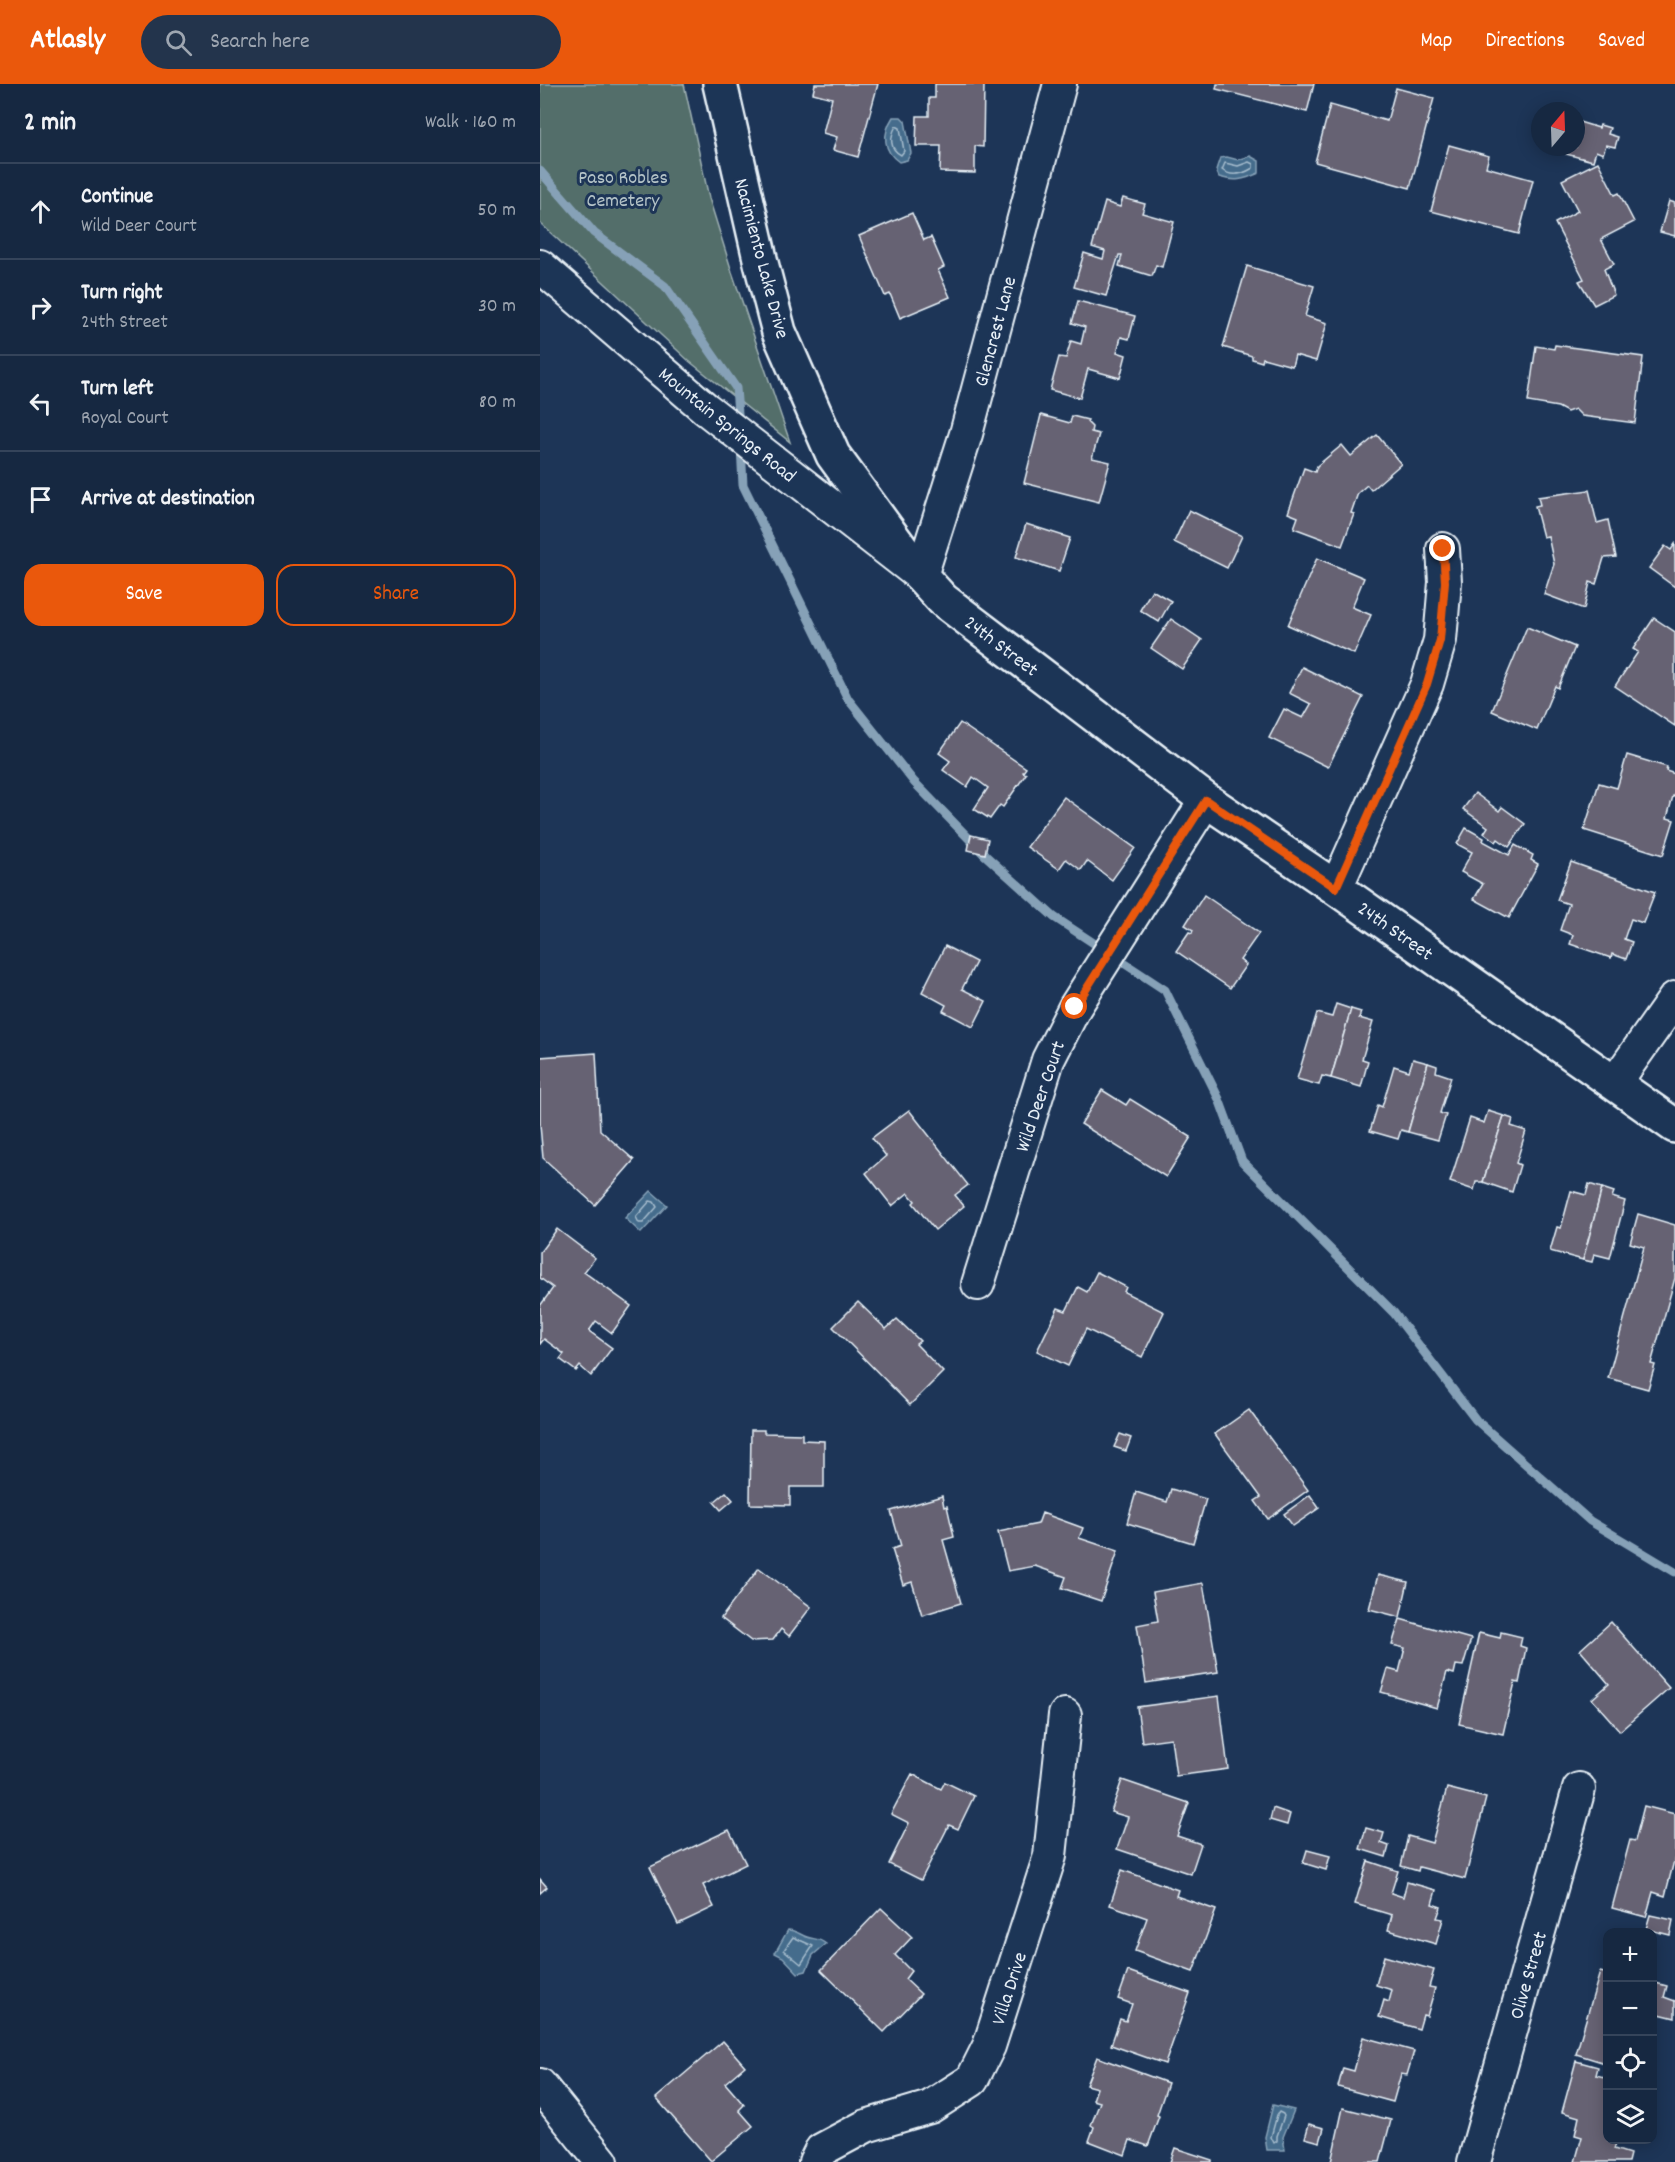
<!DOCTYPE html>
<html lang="en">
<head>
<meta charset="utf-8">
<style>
	:root { --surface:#162841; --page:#23344c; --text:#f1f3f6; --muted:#9ea6b1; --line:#35445a; --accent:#ea580c }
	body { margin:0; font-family:Dekko,sans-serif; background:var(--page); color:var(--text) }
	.controls { position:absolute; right:18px; bottom:18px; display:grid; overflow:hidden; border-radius:12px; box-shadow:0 3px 15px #0003 }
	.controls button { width:54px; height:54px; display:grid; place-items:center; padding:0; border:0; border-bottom:2px solid var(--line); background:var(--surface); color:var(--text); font:30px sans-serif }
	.compass { position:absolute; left:991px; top:18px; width:54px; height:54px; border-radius:50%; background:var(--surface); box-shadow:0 3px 15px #0003; rotate:19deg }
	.stop { position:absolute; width:18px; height:18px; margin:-14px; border:4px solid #ea580c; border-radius:50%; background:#fff }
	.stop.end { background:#ea580c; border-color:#fff; box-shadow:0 2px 6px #0008 }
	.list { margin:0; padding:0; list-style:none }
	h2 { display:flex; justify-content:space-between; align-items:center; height:78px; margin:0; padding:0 24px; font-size:26px }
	h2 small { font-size:20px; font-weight:400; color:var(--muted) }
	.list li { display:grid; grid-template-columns:39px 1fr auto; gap:18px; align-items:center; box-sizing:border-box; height:96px; padding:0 24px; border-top:2px solid var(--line) }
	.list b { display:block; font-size:22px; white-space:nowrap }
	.list p { margin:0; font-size:20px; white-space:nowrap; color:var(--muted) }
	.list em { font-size:20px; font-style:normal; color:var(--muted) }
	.actions { display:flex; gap:12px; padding:18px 24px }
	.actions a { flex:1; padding:14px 0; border:2px solid var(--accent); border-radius:18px; text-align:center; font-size:21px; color:var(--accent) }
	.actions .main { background:var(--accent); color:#fff }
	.icon { flex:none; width:33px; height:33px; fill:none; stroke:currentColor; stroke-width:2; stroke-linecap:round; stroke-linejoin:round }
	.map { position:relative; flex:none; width:1135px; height:2078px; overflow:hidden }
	header { display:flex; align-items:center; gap:36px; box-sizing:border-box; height:84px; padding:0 30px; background:var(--accent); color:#fff }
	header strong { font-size:28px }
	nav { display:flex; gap:33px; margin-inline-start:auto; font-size:21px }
	.search { width:420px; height:54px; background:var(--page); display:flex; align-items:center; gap:15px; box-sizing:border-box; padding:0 21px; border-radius:33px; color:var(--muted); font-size:22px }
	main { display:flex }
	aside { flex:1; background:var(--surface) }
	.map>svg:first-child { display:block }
	.green { fill:#536e6b; stroke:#9eb0b2; stroke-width:1.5 }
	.water { fill:#446c8c; stroke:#86a1b7; stroke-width:1.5 }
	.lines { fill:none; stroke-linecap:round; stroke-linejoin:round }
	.shore { stroke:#a6bccd; stroke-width:1.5 }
	.stream { stroke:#86a1b7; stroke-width:9 }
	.building { fill:#666273; stroke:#e8f1f8; stroke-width:1.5 }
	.street-casing { stroke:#e8f1f8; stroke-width:36 }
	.secondary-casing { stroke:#e8f1f8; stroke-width:38 }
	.street { stroke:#1d3557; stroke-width:32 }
	.secondary { stroke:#1d3557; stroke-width:33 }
	.route { stroke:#ea580c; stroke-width:8 }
	.labels { text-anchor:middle; stroke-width:6; stroke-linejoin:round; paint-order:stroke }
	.park-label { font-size:20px; fill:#b4c3c7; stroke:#1d3557 }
	.street-label { font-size:20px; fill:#e8f1f8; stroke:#1d3557 }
</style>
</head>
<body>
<header>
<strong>Atlasly</strong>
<div class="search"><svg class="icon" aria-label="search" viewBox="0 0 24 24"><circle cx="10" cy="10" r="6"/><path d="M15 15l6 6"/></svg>Search here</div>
<nav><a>Map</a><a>Directions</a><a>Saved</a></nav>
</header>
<main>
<aside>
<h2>2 min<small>Walk · 160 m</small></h2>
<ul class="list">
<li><svg class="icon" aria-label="ahead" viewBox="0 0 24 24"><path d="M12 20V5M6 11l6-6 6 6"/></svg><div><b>Continue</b><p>Wild Deer Court</p></div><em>50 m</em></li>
<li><svg class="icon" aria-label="right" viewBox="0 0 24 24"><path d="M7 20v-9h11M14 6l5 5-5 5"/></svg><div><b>Turn right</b><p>24th Street</p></div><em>30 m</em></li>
<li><svg class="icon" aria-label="left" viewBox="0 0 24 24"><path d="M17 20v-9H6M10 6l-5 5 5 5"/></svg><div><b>Turn left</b><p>Royal Court</p></div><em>80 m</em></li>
<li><svg class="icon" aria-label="arrive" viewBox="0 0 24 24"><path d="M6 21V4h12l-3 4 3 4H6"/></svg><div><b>Arrive at destination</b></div></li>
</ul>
<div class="actions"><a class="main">Save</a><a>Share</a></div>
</aside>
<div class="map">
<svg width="1135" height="2078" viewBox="0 0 1135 2078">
	<rect width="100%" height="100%" fill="#1d3557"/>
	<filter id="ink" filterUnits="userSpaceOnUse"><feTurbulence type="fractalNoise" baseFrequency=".0167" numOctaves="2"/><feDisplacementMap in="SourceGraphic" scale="12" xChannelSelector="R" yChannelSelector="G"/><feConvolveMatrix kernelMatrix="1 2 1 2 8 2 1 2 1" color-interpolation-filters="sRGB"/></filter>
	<g filter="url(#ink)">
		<path class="green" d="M 0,0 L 144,0 L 169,114 L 192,188 L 250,358 L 149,277 L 0,139 Z"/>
		<g class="water">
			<path d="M 353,33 L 361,33 L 365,37 L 371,69 L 367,76 L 359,78 C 343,67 342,50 353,33 Z"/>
			<path d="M 710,72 L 719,77 L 719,89 C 703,96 695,98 679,93 L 676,86 L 680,74 L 687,73 L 698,76 Z"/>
			<path d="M 111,1107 L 127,1121 L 101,1149 L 85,1134 Z"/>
			<path d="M 248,1846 C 256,1846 260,1851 267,1853 C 276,1856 279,1854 286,1860 L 273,1871 L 266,1887 L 258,1889 L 243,1873 L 235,1869 Z"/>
			<path d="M 733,2021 L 754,2026 L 743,2053 L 745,2066 L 727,2066 L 725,2053 Z"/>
		</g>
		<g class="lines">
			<g class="shore">
				<path d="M 356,42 L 360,44 L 364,67 L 361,71 C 349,65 350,53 356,42 Z"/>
				<path d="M 709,78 L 713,80 L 713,84 C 703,90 692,94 682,86 L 685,79 L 698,82 Z"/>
				<path d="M 110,1117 L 114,1118 L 117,1123 L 103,1139 L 99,1139 L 96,1133 Z"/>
				<path d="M 253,1853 L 273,1862 L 261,1880 L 244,1866 Z"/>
				<path d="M 739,2028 L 743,2030 L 744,2032 L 737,2052 L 737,2057 L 734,2059 L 731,2053 L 737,2031 Z"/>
			</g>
			<g class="stream">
				<path d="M 0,87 L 54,149 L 125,202 L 196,304 L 199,342"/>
				<path d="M 201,362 L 203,401 L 308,615 L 374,698 L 446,772 L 514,833 L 625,906 L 679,1015 L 702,1077 L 854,1229 L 936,1336 L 1050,1437 L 1135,1488"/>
			</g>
		</g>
		<g class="building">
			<path d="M 275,0 L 338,0 L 318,73 L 293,66 L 297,53 L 283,49 L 292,14 L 273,9 Z"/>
			<path d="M 395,0 L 444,0 L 443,63 L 435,62 L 435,89 L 400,88 L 401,62 L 376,62 L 377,32 L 389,32 L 389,14 L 395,14 Z"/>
			<path d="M 677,0 L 774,0 L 767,28 L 676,5 Z"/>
			<path d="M 856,4 L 894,14 L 870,104 L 775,78 L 790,21 L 847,37 Z"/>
			<path d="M 1036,37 L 1059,44 L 1060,41 L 1070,44 L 1068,50 L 1078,53 L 1075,63 L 1066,61 L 1063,70 L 1056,67 L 1053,77 L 1026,70 L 1029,63 L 1036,63 Z"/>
			<path d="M 909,61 L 949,72 L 946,83 L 993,96 L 979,150 L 891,127 Z"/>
			<path d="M 1058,78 L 1075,111 L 1079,109 L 1094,138 L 1061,155 L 1074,180 L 1064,185 L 1074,211 L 1054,221 L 1039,197 L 1044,195 L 1015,139 L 1038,127 L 1022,96 Z"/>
			<path d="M 583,114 L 605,120 L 602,129 L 634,138 L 622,183 L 616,181 L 612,192 L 579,182 L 582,171 L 579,171 L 566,212 L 534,203 L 544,169 L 563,175 L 565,167 L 552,163 L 565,118 L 580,123 Z"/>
			<path d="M 1129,117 L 1135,119 L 1135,152 L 1120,148 Z"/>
			<path d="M 372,129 L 384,156 L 391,153 L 404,183 L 398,186 L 410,213 L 360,234 L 350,210 L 345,212 L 319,152 Z"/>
			<path d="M 707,182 L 774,202 L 765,232 L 787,239 L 776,277 L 755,271 L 752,282 L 723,274 L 722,278 L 712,275 L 712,272 L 683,263 Z"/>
			<path d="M 538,217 L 595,232 L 589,255 L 581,253 L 577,268 L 586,271 L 580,294 L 548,285 L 540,314 L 510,306 L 519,273 L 526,274 L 531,257 L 541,260 L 545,243 L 532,239 Z"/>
			<path d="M 1015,261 L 1103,273 L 1095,339 L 1042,332 L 1035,325 L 1027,328 L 1018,323 L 988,318 L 996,262 L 1014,265 Z"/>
			<path d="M 501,331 L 530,339 L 532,332 L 548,336 L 547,338 L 552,343 L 551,348 L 559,350 L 552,374 L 570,378 L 559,418 L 484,399 Z"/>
			<path d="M 837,351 L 861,380 L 831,406 L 827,401 L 818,409 L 811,429 L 814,430 L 802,462 L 754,444 L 758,433 L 748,429 L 764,384 L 775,388 L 777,382 L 802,361 L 811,372 Z"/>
			<path d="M 1049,406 L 1057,439 L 1068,436 L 1076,473 L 1064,474 L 1056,500 L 1050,498 L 1044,525 L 1004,510 L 1014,480 L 1008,452 L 1003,453 L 995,422 L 1000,421 L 998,413 Z"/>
			<path d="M 649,426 L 702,452 L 687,484 L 634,458 Z"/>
			<path d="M 486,440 L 530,454 L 519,487 L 476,473 Z"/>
			<path d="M 1135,460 L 1135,503 L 1109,484 L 1125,462 L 1131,466 Z"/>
			<path d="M 777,474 L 824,494 L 812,523 L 831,531 L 814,570 L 748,541 Z"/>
			<path d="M 612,506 L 631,517 L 619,538 L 600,526 Z"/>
			<path d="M 1114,534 L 1135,548 L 1135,642 L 1075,602 L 1098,568 L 1093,565 Z"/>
			<path d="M 631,535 L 662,556 L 642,585 L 611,564 Z"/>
			<path d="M 987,543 L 1035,563 L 1018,604 L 1015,602 L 997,646 L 952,627 Z"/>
			<path d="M 762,583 L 823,613 L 788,683 L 729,654 L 744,625 L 763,634 L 771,620 L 749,609 Z"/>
			<path d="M 420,639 L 486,684 L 483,688 L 486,690 L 463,723 L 460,721 L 450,735 L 434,725 L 448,704 L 433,693 L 427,703 L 403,686 L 410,677 L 399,669 Z"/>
			<path d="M 1087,671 L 1127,683 L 1126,687 L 1135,690 L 1135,713 L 1133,712 L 1127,734 L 1134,736 L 1123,771 L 1044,746 L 1059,699 L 1077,704 Z"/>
			<path d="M 935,709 L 959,727 L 962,723 L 985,740 L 969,763 L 958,755 L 956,758 L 944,749 L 948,743 L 923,725 Z"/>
			<path d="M 524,713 L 595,764 L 572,796 L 547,777 L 541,786 L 526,775 L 519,785 L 487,763 Z"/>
			<path d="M 926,744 L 944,754 L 943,757 L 969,771 L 975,761 L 993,771 L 991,776 L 998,780 L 969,834 L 934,815 L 943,800 L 921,788 L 932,768 L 917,760 Z"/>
			<path d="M 431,751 L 448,755 L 445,770 L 428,766 Z"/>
			<path d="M 1031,778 L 1115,808 L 1103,839 L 1091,835 L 1084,855 L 1092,858 L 1086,875 L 1072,870 L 1071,874 L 1030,860 L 1033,851 L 1020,846 L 1029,820 L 1017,816 Z"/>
			<path d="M 664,811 L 719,849 L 700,876 L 706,881 L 690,904 L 636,867 L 649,848 L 652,849 L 653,846 L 645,841 Z"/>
			<path d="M 405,862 L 436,878 L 422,905 L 446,917 L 433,943 L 403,927 L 406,921 L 382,908 Z"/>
			<path d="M 796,920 L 811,925 L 791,994 L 782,992 L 779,1001 L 757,995 L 777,929 L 792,933 Z"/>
			<path d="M 811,925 L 821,928 L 819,934 L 833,938 L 822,975 L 828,977 L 821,1003 L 791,994 Z"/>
			<path d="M 56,969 L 60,1046 L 94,1076 L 55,1121 L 3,1074 L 0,1041 L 0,973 Z"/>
			<path d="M 873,975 L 888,979 L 868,1048 L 861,1046 L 858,1055 L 830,1047 L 838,1021 L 842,1023 L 854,982 L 869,987 Z"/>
			<path d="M 888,979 L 897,982 L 896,988 L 911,993 L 900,1029 L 906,1031 L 898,1056 L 868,1048 Z"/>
			<path d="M 562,1006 L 586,1021 L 590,1015 L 651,1053 L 626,1093 L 541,1040 Z"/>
			<path d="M 369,1026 L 428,1101 L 415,1111 L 424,1122 L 395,1146 L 373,1119 L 375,1117 L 368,1109 L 352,1122 L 326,1089 L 346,1072 L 332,1054 Z"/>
			<path d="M 948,1027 L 964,1032 L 943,1098 L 936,1098 L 934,1106 L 910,1098 L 930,1034 L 944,1039 Z"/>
			<path d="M 964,1032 L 973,1035 L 971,1042 L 986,1047 L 976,1079 L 980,1081 L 972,1108 L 943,1098 Z"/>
			<path d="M 1049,1100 L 1062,1104 L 1043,1176 L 1010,1167 L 1017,1143 L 1021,1144 L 1031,1107 L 1046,1111 Z"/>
			<path d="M 1062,1104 L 1074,1108 L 1072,1113 L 1085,1117 L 1070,1174 L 1054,1170 L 1052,1178 L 1043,1176 Z"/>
			<path d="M 1098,1130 L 1135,1141 L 1135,1194 L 1111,1280 L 1115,1281 L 1108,1305 L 1068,1294 L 1104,1163 L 1090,1159 Z"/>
			<path d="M 17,1145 L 55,1174 L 44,1188 L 91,1222 L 72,1249 L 56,1237 L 49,1247 L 72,1264 L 51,1292 L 40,1282 L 36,1287 L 20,1275 L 24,1270 L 4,1255 L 0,1260 L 0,1222 L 13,1204 L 0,1194 L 0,1168 Z"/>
			<path d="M 557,1188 L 586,1203 L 584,1208 L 624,1228 L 602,1273 L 546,1245 L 528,1282 L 497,1267 L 518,1224 L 526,1227 L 538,1203 L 547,1208 Z"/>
			<path d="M 318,1218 L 346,1245 L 357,1235 L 380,1257 L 376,1260 L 403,1288 L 370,1321 L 293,1243 Z"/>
			<path d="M 709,1326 L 768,1406 L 728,1435 L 715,1417 L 721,1413 L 675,1350 Z"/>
			<path d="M 211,1346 L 224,1346 L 224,1349 L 262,1350 L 262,1356 L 284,1357 L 284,1403 L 250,1403 L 250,1421 L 210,1420 Z"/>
			<path d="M 580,1350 L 591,1354 L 586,1367 L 574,1363 Z"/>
			<path d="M 631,1405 L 666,1415 L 653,1459 L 587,1439 L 596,1408 L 627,1418 Z"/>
			<path d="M 186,1408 L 193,1416 L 181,1426 L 174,1418 Z"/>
			<path d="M 770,1411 L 779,1424 L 753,1442 L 744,1430 Z"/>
			<path d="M 402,1412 L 404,1423 L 407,1422 L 414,1453 L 403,1456 L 421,1519 L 382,1531 L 372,1498 L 363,1501 L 352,1465 L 361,1462 L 351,1427 Z"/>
			<path d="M 502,1429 L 543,1444 L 539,1454 L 578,1467 L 561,1517 L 522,1504 L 526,1493 L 495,1482 L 468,1487 L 458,1448 L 498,1440 Z"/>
			<path d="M 219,1484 L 271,1523 L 249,1552 L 241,1545 L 233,1556 L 211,1557 L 181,1534 Z"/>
			<path d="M 838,1491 L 868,1498 L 860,1533 L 829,1525 Z"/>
			<path d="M 663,1499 L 678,1588 L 606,1599 L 597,1541 L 618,1537 L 613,1508 Z"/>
			<path d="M 860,1535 L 931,1555 L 923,1582 L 916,1581 L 914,1590 L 907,1588 L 897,1624 L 841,1608 L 848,1585 L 859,1588 L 865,1564 L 852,1561 Z"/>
			<path d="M 1071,1538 L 1129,1604 L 1080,1647 L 1052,1615 L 1069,1600 L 1040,1566 Z"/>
			<path d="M 961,1548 L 982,1553 L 980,1562 L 986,1564 L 979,1599 L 975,1598 L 963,1650 L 919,1640 L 939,1549 L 960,1554 Z"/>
			<path d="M 679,1612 L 688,1685 L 636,1692 L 631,1654 L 602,1658 L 597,1623 Z"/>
			<path d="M 372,1690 L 401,1705 L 405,1698 L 434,1712 L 418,1745 L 409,1741 L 381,1796 L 349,1780 L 369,1739 L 351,1730 Z"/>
			<path d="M 582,1696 L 649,1719 L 637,1752 L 661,1760 L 651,1790 L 577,1765 L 588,1733 L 571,1728 Z"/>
			<path d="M 907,1704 L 946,1714 L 925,1795 L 879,1783 L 878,1787 L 861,1782 L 868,1752 L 892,1759 Z"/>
			<path d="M 1104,1722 L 1135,1730 L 1135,1773 L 1125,1812 L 1113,1808 L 1106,1833 L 1072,1824 L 1090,1756 L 1095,1757 Z"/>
			<path d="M 733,1724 L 750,1730 L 747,1741 L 730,1736 Z"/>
			<path d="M 826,1744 L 844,1749 L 841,1759 L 849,1762 L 846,1773 L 820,1765 Z"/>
			<path d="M 189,1746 L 206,1780 L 163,1801 L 174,1823 L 138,1840 L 110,1783 Z"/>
			<path d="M 767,1766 L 790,1772 L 786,1786 L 763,1779 Z"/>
			<path d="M 828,1777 L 858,1787 L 851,1809 L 863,1813 L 867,1798 L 896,1806 L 892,1820 L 901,1823 L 897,1834 L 903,1835 L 896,1860 L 848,1846 L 852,1831 L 815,1820 Z"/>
			<path d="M 582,1786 L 638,1806 L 636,1812 L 676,1826 L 653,1888 L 595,1867 L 607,1834 L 570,1821 Z"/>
			<path d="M 0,1795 L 7,1803 L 0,1809 Z"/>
			<path d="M 341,1824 L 372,1853 L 355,1871 L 371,1887 L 365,1895 L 381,1910 L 344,1948 L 281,1886 Z"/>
			<path d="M 1110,1831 L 1133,1836 L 1130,1851 L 1106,1845 Z"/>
			<path d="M 844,1872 L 894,1886 L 889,1903 L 895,1904 L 887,1932 L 883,1931 L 879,1945 L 839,1933 L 844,1916 L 849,1918 L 852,1906 L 836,1901 Z"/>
			<path d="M 588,1887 L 650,1909 L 625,1980 L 571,1961 L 580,1935 L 586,1937 L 592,1920 L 578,1915 Z"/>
			<path d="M 1060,1888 L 1068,1890 L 1068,1980 L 1036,1970 Z"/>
			<path d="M 1112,1898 L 1127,1902 L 1124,1913 L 1135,1917 L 1135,1934 L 1115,1929 L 1112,1938 Z"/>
			<path d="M 823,1953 L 874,1967 L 867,1991 L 861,1990 L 853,2018 L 798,2003 L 803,1984 L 814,1987 Z"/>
			<path d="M 183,1957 L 205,1982 L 185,1999 L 204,2021 L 199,2026 L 213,2042 L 171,2077 L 116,2014 Z"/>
			<path d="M 557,1973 L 628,1999 L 617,2031 L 619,2032 L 608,2062 L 590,2056 L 585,2071 L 549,2057 L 554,2043 L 551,2041 L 560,2018 L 553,2016 L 557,2004 L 546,2001 Z"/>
			<path d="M 1036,1977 L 1058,1983 L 1056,1991 L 1068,1994 L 1068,2056 L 1077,2056 L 1074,2065 L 1090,2070 L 1088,2078 L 1035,2078 L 1042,2053 L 1035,2051 L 1039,2033 L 1022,2028 Z"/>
			<path d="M 803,2024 L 851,2036 L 840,2078 L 791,2078 Z"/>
			<path d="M 769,2040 L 784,2044 L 780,2058 L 765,2054 Z"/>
			<path d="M 635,2064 L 672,2076 L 672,2078 L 630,2078 Z"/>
		</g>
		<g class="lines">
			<g class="street-casing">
				<g id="street">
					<path d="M 0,182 L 166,325 L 381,492 L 426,350 L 520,0"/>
					<path d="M 796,804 L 887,600 L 900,556 L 905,498 L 903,465"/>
					<path d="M 1075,999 L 1135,914"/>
					<path d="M 438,1200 L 508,976 L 535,923 L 666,716"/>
					<path d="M 0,2001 L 62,2078"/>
					<path d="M 275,2078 L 281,2066 L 326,2042 L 390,2023 L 432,1996 L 449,1962 L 510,1772 L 525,1631"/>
					<path d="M 934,2078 L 1039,1705"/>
				</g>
			</g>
			<g class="secondary-casing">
				<path id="secondary" d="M 180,0 L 221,179 L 239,248 L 293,371 L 381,492 L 403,516 L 666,716 L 796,804 L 1135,1042"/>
			</g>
			<use href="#street" class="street"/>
			<use href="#secondary" class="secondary"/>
		</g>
	</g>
	<g class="lines" filter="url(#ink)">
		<path class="route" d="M 535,923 L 666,716 L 796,804 L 887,600 L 900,556 L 905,498 L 903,465"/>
	</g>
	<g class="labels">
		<g class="park-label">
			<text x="83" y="99">Paso Robles<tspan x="83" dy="23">Cemetery</tspan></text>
		</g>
		<g class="street-label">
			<text transform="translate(223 174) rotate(75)" y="7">Nacimiento Lake Drive</text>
			<text transform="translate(454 247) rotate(-75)" y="7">Glencrest Lane</text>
			<text transform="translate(188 340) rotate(39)" y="7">Mountain Springs Road</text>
			<text transform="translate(462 561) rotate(37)" y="7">24th Street</text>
			<text transform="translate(856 846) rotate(35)" y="7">24th Street</text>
			<text transform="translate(499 1012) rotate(-71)" y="7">Wild Deer Court</text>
			<text transform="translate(987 1891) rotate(-74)" y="7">Olive Street</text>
			<text transform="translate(468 1904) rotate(-72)" y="7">Villa Drive</text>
		</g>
	</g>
</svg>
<div class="controls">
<button>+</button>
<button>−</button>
<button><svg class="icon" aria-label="locate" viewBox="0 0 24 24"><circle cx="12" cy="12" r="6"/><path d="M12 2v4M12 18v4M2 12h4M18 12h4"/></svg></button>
<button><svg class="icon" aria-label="layers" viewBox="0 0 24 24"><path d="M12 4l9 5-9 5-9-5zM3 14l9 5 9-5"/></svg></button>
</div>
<svg class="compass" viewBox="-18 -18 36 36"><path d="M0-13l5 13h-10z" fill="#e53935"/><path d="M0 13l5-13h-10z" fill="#9ea6b1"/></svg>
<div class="stop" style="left:535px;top:923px"></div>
<div class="stop end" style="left:903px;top:465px"></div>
</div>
</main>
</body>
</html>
